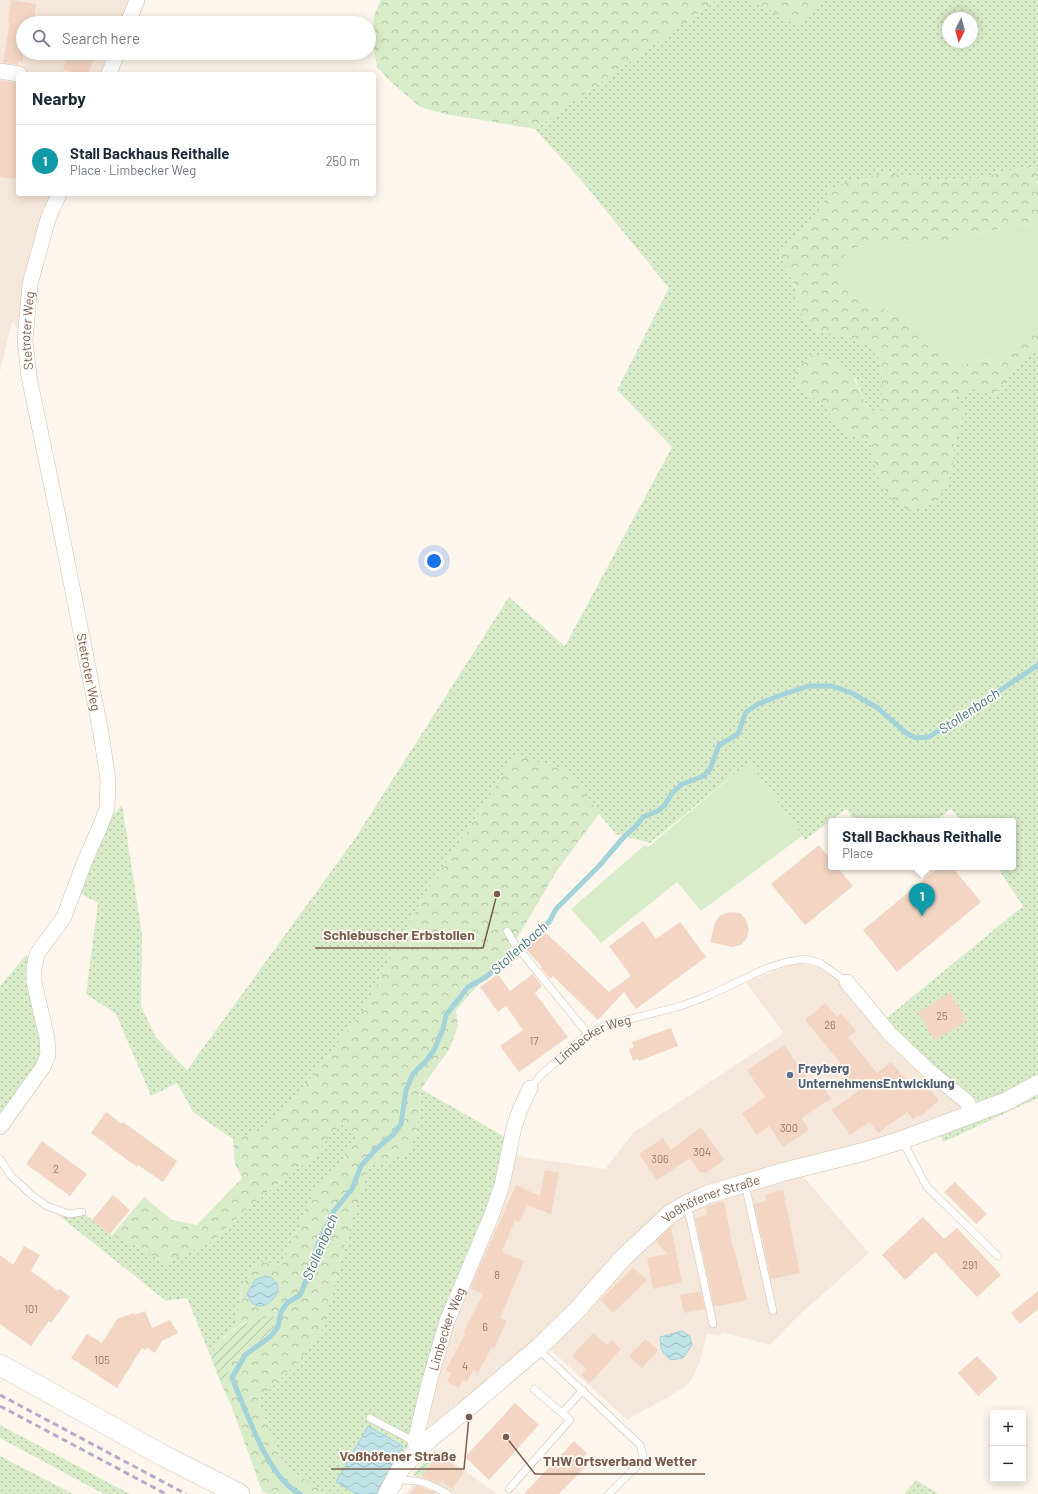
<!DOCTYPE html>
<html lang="en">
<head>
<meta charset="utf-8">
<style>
	:root { --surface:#fff; --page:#f6f6f7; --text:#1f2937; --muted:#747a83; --line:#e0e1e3; --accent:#2563eb }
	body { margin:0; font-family:Barlow,sans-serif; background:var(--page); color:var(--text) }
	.controls { position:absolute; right:12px; bottom:12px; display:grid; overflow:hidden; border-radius:4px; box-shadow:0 2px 10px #0003 }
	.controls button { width:36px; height:36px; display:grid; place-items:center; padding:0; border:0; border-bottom:1px solid var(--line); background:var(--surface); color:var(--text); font:20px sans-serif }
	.compass { position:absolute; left:942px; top:12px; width:36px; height:36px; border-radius:50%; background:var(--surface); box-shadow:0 2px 10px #0003; rotate:186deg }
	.you { position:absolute; left:434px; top:561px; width:14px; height:14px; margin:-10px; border:3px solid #fff; border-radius:50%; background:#1a73e8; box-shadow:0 0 0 6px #1a73e833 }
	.badge { display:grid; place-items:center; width:26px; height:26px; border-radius:50%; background:var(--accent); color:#fff; font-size:13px; font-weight:700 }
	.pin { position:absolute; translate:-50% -33px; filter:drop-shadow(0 1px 2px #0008) }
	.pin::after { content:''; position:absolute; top:21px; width:14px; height:12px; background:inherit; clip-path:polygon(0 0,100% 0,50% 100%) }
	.popup { position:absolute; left:828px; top:818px; width:188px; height:52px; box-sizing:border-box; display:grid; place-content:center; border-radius:4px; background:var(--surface); filter:drop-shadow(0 1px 3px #0005); font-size:13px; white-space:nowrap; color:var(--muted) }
	.popup b { font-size:15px; color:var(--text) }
	.popup::after { content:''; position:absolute; left:50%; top:100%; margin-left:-8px; border:8px solid transparent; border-top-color:var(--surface) }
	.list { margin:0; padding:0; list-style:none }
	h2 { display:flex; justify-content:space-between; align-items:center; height:52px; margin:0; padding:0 16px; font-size:17px }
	h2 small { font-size:13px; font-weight:400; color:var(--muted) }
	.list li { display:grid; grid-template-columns:26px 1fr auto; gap:12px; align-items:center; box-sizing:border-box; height:72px; padding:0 16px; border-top:1px solid var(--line) }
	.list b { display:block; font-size:15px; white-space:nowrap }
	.list p { margin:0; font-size:13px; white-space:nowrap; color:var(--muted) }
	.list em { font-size:13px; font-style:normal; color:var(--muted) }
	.icon { flex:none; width:22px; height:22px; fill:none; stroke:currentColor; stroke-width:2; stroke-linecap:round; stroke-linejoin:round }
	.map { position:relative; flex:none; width:1038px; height:1494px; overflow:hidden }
	.search { position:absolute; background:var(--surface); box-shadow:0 2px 10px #0003; left:16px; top:16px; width:360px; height:44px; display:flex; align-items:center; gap:10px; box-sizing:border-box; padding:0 14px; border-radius:22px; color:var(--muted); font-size:15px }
	.panel { position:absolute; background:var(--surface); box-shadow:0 2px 10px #0003; left:16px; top:72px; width:360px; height:124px; border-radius:4px }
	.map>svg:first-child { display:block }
	.residential { fill:#f5e8da }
	.grass { fill:url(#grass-dots); fill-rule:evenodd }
	.forest { fill:url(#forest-crowns) }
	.garden { fill:url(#garden-furrows) }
	.pitch { fill:#d8ecc9 }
	.water { fill:url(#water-waves); stroke:#a5d3da }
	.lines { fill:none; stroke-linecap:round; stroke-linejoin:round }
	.stream { stroke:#a5d3da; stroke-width:5 }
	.building { fill:#f3d5c3 }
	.service-casing { stroke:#d1beb0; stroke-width:8 }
	.minor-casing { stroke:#d1beb0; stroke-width:16 }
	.tertiary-casing { stroke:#d1beb0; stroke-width:19 }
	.secondary-casing { stroke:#d6c0b0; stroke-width:22 }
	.service { stroke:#fff; stroke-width:7 }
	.minor { stroke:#fff; stroke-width:15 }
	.tertiary { stroke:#fff; stroke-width:18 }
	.secondary { stroke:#fff; stroke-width:21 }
	.rail { stroke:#b9a8c9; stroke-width:3; stroke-dasharray:6 4; stroke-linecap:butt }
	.service-dot { fill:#5c6f8a; stroke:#fffaf3; stroke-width:1.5 }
	.labels { text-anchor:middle; stroke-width:3.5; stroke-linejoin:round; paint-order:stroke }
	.number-label { font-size:11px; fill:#987a6a }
	.street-label { font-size:13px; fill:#7a5c4d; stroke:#fffaf3 }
	.service-label { font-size:13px; font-weight:bold; fill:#4e5e75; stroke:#fffaf3; text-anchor:start }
	.water-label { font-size:14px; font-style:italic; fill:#437c86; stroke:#fffaf3 }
	.leader { fill:none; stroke:#7a5c4d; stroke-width:1.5 }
	.callout-dot { fill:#7a5c4d; stroke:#fffaf3; stroke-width:1.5 }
	.callout-label { font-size:14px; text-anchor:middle; font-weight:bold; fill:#7a5c4d; stroke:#fffaf3; stroke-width:3.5; stroke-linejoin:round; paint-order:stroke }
</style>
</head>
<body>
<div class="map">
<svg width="1038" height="1494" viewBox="0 0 1038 1494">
	<defs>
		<pattern id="grass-dots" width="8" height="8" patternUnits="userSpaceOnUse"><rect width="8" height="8" fill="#d8ecc9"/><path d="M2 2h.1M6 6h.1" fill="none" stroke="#b4c2a5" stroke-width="1.8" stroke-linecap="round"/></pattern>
		<pattern id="forest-crowns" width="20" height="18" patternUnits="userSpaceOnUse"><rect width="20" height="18" fill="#d8ecc9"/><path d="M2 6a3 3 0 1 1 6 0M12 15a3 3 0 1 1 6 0" fill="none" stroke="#b4c2a5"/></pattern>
		<pattern id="garden-furrows" width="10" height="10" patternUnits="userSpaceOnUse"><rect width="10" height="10" fill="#d8ecc9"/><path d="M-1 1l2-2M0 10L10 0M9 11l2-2" fill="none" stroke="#b4c2a5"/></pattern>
		<pattern id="water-waves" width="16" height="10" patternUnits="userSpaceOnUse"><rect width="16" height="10" fill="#bfe3e8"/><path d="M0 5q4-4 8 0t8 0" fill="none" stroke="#a0bbbe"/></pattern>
	</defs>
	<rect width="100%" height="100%" fill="#fdf6ec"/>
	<g class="residential">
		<path d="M 0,0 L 131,0 L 123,23 L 23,23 L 23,53 L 114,53 L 106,74 L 18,74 L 18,194 L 54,194 L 22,335 L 12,321 L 0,372 Z"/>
		<path d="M 803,963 L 821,968 L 842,984 L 960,1102 L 961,1108 L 959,1112 L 867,1141 L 790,1161 L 869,1253 L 797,1317 L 770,1345 L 722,1332 L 719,1336 L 707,1334 L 700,1362 L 691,1381 L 685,1387 L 627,1420 L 552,1351 L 533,1341 L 514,1360 L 429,1426 L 423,1422 L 434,1382 L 513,1153 L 523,1157 L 605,1169 L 633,1133 L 784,1033 L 746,983 L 784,967 Z"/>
		<path d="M 436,1450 L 497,1494 L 406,1494 L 417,1477 L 413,1475 L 432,1453 Z"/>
	</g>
	<g class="grass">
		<path d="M 716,0 L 747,0 L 771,10 L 797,25 L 820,0 L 1038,0 L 1038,168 L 1027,167 L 978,178 L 949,180 L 929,180 L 888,173 L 829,190 L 820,209 L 780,256 L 787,268 L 797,291 L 798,308 L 814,331 L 842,335 L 877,349 L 882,377 L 882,413 L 867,407 L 855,378 L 794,372 L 797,387 L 825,405 L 841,431 L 871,442 L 876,474 L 952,473 L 955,439 L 965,414 L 955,397 L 976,390 L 994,395 L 1027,354 L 1038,351 L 1038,1077 L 1012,1091 L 979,1103 L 975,1100 L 959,1085 L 936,1072 L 883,1021 L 1023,906 L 997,867 L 1013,867 L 1013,821 L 961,821 L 951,809 L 935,821 L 856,821 L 846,809 L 805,840 L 749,762 L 650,843 L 616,834 L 599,814 L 585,793 L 542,764 L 515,755 L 477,816 L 424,896 L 362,1012 L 311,1078 L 273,1122 L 255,1133 L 233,1139 L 193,1112 L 177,1083 L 151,1096 L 116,1014 L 86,994 L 98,903 L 78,892 L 106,823 L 122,805 L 142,935 L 141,1006 L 155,1036 L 187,1070 L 354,840 L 509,597 L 565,646 L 672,447 L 617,390 L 669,288 L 581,180 L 535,129 ZM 948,18 L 972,18 L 972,42 L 948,42 Z"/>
		<path d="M 25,956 L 32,956 L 44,1055 L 0,1124 L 0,986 Z"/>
		<path d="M 421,1089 L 507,1138 L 497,1190 L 446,1313 L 407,1448 L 400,1454 L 377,1494 L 326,1494 L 310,1482 L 284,1468 L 258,1400 L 298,1362 L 322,1329 L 350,1227 L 370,1165 L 392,1160 L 416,1136 Z"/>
		<path d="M 1038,1091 L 1038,1098 L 944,1142 L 938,1134 Z"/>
		<path d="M 341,1122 L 358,1136 L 339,1167 L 314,1193 L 282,1265 L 258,1262 L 241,1291 L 236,1327 L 225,1336 L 210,1355 L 187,1298 L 166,1301 L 47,1206 L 69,1214 L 82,1212 L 110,1234 L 142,1249 L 165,1263 L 214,1240 L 258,1199 L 313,1157 Z"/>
		<path d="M 0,1425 L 130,1494 L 104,1494 L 0,1438 Z"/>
		<path d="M 0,1456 L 73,1494 L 0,1494 Z"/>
		<path d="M 916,1480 L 939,1494 L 904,1494 Z"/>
	</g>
	<g class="forest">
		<path d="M 381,0 L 716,0 L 535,129 L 445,114 L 420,107 L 392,83 L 377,67 L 372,38 L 374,15 Z"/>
		<path d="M 745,0 L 820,0 L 797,26 L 771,10 Z"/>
		<path d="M 1027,167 L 1038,168 L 1038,224 L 1011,226 L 921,246 L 874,244 L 849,249 L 854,298 L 899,315 L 919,327 L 961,365 L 998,357 L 1038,330 L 1038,351 L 1027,354 L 994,395 L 976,390 L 956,397 L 965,414 L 955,439 L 952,473 L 936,503 L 908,510 L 892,500 L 876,474 L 871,442 L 841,431 L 825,405 L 797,387 L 794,372 L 811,355 C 850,362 852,373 867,407 L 882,413 L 882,377 L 877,349 L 842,335 L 814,331 L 798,308 L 797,291 L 787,268 L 780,256 L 820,209 L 829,190 L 850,181 L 888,173 L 929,180 L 949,180 L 978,178 Z"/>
		<path d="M 515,755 L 571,772 L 599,814 L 556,872 L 512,947 L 456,1010 L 458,1026 L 449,1050 L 437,1066 L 421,1089 L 416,1136 L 410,1150 L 392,1160 L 370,1165 L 350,1227 L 322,1329 L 298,1362 L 258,1400 L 284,1468 L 310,1482 L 326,1494 L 268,1494 L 262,1491 L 233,1410 L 222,1386 L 233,1360 L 268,1334 L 246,1322 L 236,1327 C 239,1303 240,1281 258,1262 L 282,1265 L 314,1193 L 339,1167 L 358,1136 L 341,1123 L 313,1157 L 258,1199 L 214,1240 L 165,1263 L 142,1249 L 112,1235 L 144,1197 L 172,1220 L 197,1225 L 242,1178 L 235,1164 L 233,1139 L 255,1133 L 273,1122 L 311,1078 L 362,1012 L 424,896 L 477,816 Z"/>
	</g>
	<g class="garden">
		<path d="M 273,1316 L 276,1321 L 268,1334 L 233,1360 L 222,1386 L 210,1355 C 233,1326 237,1324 273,1316 Z"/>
		<path d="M 433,1451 L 437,1454 L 426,1470 L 427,1471 L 423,1476 L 419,1477 L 413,1475 Z"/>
	</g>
	<g class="pitch">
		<path d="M 1038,224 L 1038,330 L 998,357 L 961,365 L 919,327 L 899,315 L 854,298 L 839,278 L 841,259 L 849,249 L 875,244 L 921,246 L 1011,226 Z"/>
		<path d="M 749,762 L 802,836 L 701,911 L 677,882 L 601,943 L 571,909 L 645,845 L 648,847 Z"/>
	</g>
	<g class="water">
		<path d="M 265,1276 C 294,1281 266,1317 252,1303 C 250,1301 249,1297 247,1294 L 255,1280 Z"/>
		<path d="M 682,1331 L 690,1336 L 692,1345 L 683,1358 L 671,1360 C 661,1352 661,1350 660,1337 Z"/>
		<path d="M 368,1426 L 403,1446 L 376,1494 L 357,1494 L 336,1482 Z"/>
	</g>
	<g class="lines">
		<path class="stream" d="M 300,1494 C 268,1479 246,1410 232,1378 L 245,1355 L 270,1337 L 278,1327 L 281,1312 L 287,1303 L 300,1295 L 304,1286 L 319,1241 L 334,1211 L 352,1189 L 361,1166 L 376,1149 L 394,1134 L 401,1124 L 406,1090 L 413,1074 L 427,1060 L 434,1050 L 443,1029 L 446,1015 L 468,987 L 486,977 L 549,922 L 556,909 L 599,866 L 623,838 L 636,826 L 643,817 L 658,811 L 665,805 L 672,793 L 682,784 L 704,776 L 710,769 L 719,745 L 738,734 L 746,712 L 758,704 L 784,694 L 808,686 L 832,686 L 852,693 L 879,709 L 906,733 L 916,738 L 929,737 L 1038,665"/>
	</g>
	<g class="building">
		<path d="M 11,0 L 36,4 L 34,23 L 23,23 L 23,62 L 18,61 L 18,65 L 3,62 L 10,23 L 8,23 Z"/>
		<path d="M 68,53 L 96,53 L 88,74 L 77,74 L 63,69 Z"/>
		<path d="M 0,80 L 18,83 L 18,162 L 15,179 L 0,177 Z"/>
		<path d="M 819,845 L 831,860 L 831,867 L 837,867 L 853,886 L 805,925 L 771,884 Z"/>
		<path d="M 939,867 L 952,867 L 981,902 L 897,972 L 863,930 Z"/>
		<path d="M 730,912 L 740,913 L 746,920 L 749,929 L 747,938 L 741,945 L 732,947 L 710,942 L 715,922 L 721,915 Z"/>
		<path d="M 643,921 L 656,939 L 680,922 L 706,957 L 636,1009 L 624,992 L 598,1020 L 553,976 L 550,979 L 541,968 L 542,967 L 524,947 L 542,929 L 609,992 L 631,976 L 609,946 Z"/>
		<path d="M 498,974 L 510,991 L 533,974 L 542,986 L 535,993 L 568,1037 L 519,1072 L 500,1046 L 523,1030 L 506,1006 L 498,1012 L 480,987 Z"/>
		<path d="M 950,993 L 967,1021 L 935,1040 L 918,1012 Z"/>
		<path d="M 825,1003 L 837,1017 L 841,1013 L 856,1031 L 848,1037 L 877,1073 L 891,1062 L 912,1086 L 919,1080 L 922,1084 L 924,1082 L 939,1100 L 920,1117 L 918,1115 L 913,1119 L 907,1112 L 878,1133 L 870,1122 L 850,1135 L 832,1110 L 858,1091 L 840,1069 L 843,1066 L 805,1020 Z"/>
		<path d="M 671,1028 L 678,1046 L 639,1061 L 638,1059 L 633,1061 L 629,1049 L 634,1047 L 632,1042 Z"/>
		<path d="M 784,1045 L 812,1086 L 820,1081 L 831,1099 L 801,1118 L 809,1130 L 783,1147 L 769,1126 L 757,1135 L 742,1114 L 765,1097 L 747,1070 Z"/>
		<path d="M 106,1112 L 122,1124 L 123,1122 L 177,1161 L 163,1182 L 138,1165 L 137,1167 L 91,1133 Z"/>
		<path d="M 701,1127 L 724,1160 L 706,1173 L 700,1172 L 690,1158 L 657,1180 L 639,1154 L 663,1138 L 671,1150 Z"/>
		<path d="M 42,1141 L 87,1174 L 70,1196 L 26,1164 Z"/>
		<path d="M 545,1170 L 559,1173 L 551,1214 L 527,1205 L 519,1222 L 515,1220 L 502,1252 L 524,1261 L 500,1318 L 507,1321 L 494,1348 L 492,1347 L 478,1373 L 473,1370 L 467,1382 L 463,1380 L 459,1388 L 447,1382 L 451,1373 L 446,1370 L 465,1334 L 463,1333 L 483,1294 L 470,1289 L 516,1185 L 540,1196 Z"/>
		<path d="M 955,1182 L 987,1214 L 976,1224 L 944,1192 Z"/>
		<path d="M 783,1190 L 800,1273 L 771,1279 L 754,1204 L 766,1201 L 765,1194 Z"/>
		<path d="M 113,1195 L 130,1210 L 110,1234 L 92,1220 Z"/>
		<path d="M 724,1201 L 733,1248 L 734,1248 L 747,1300 L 714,1307 L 695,1218 L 707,1215 L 706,1207 Z"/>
		<path d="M 923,1217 L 944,1239 L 957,1228 L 1001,1275 L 977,1297 L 935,1252 L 905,1280 L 882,1255 Z"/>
		<path d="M 671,1227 L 682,1282 L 653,1289 L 647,1258 L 667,1254 L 656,1241 Z"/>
		<path d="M 24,1246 L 40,1255 L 31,1271 L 58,1291 L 60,1289 L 70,1297 L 51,1323 L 49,1321 L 31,1346 L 0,1324 L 0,1255 L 13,1265 Z"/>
		<path d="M 633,1268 L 647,1280 L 613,1313 L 600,1300 Z"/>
		<path d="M 701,1291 L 705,1309 L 684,1313 L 680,1295 Z"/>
		<path d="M 1038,1291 L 1038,1309 L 1020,1324 L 1011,1313 Z"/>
		<path d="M 145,1311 L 152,1328 L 170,1320 L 178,1333 L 162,1341 L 155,1353 L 147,1348 L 146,1350 L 142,1348 L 117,1388 L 71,1358 L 87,1334 L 102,1343 L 117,1319 L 134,1313 L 134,1315 Z"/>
		<path d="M 593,1333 L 607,1345 L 612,1340 L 621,1349 L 590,1383 L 581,1375 L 586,1369 L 572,1356 Z"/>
		<path d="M 645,1339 L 658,1350 L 642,1368 L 629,1356 Z"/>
		<path d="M 977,1356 L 998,1378 L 978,1396 L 958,1373 Z"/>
		<path d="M 515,1403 L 539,1425 L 489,1480 L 465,1457 Z"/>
		<path d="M 574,1441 L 587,1453 L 579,1462 L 585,1467 L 559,1494 L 524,1494 Z"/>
		<path d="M 437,1454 L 464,1472 L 452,1489 L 441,1481 L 440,1484 L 422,1477 Z"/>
		<path d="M 416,1486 L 427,1489 L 434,1492 L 433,1494 L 410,1494 Z"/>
	</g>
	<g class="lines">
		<g class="service-casing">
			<g id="service">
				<path d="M 507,931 L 514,943 L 588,1034"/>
				<path id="s1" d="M 530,1088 L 542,1074 L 588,1034 L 607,1025 L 681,1006 L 710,995 L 767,968 L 786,962 L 805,959 L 820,963 L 847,982"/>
				<path d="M 902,1140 L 927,1187 L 998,1256"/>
				<path d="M 0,1159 L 11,1176 L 33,1196 L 47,1206 L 69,1214 L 82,1212"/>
				<path d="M 745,1184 L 773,1311"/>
				<path d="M 687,1204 L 713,1324"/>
				<path d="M 538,1349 L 640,1445 L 643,1455 L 640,1463 L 609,1494"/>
				<path d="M 534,1389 L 562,1413 L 583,1390"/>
				<path d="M 370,1418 L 415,1442"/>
				<path d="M 395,1480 C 421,1480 426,1482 448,1494"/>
				<path d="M 509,1489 L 570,1420 L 562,1413"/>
			</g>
		</g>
		<g class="minor-casing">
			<g id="minor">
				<path d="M 128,23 L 137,0"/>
				<path d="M 0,71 L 19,74"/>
				<path d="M 109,74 L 117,53"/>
				<path d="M 847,982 L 890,1034 L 928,1070 L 967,1102 L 973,1115"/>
				<path id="s2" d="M 0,1127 L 43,1067 L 48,1055 L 47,1038 L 34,982 L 34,968 L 37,954 L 64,917 L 84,863 L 102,822 L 107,808 L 108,780 L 101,733 L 60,526 L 29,377 L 25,340 L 30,284 L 48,219 L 59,194"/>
				<path id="s3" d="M 418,1450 L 415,1442 L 429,1383 L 447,1321 L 492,1214 L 502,1185 L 514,1127 L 520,1110 L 530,1088"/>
			</g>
		</g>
		<g class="tertiary-casing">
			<g id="tertiary">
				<path id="s4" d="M 387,1494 L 401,1468 L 427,1441 L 464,1411 L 538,1348 L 576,1311 L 624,1257 L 670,1214 L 687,1204 L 709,1194 L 783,1172 L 863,1152 L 902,1140 L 1007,1101 L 1038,1084"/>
			</g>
		</g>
		<g class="secondary-casing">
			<path id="secondary" d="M 0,1365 L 164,1456 L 239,1494"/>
		</g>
		<use href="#service" class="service"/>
		<use href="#minor" class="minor"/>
		<use href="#tertiary" class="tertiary"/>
		<use href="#secondary" class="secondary"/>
		<g class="rail">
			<path d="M 0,1395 L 186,1494"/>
			<path d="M 0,1406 L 166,1494"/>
		</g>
	</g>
	<circle class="service-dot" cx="790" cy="1075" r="4"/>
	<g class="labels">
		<g class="number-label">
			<text x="942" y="1020">25</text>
			<text x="830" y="1029">26</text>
			<text x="534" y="1045">17</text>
			<text x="789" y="1132">300</text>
			<text x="702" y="1156">304</text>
			<text x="660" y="1163">306</text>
			<text x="56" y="1173">2</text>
			<text x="970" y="1269">291</text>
			<text x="497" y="1279">8</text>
			<text x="31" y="1313">101</text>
			<text x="485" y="1331">6</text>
			<text x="102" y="1364">105</text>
			<text x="465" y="1370">4</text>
		</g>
		<g class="street-label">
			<text dy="5" stroke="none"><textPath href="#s2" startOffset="838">Stetroter Weg</textPath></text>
			<text transform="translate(89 672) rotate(79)" y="5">Stetroter Weg</text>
			<text dy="5" stroke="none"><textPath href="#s1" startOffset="81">Limbecker Weg</textPath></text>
			<text dy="5" stroke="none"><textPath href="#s4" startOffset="444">Voßhöfener Straße</textPath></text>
			<text dy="5" stroke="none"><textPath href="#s3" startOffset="126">Limbecker Weg</textPath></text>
		</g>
		<g class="service-label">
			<text x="798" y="1073">Freyberg<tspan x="798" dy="15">UnternehmensEntwicklung</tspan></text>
		</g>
		<g class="water-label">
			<text transform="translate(969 711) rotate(-34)" y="5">Stollenbach</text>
			<text transform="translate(519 948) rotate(-42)" y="5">Stollenbach</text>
			<text transform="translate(320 1247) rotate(-67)" y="5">Stollenbach</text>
		</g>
	</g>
	<path class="leader" d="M497 894L483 948H315M469 1417L464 1469H331M506 1437L535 1474H705"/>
	<g class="callout-dot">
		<circle cx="497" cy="894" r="4"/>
		<circle cx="469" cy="1417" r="4"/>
		<circle cx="506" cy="1437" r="4"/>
	</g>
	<g class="callout-label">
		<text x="399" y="940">Schlebuscher Erbstollen</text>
		<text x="398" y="1461">Voßhöfener Straße</text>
		<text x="620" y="1466">THW Ortsverband Wetter</text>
	</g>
</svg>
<div class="controls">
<button>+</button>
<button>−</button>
</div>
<svg class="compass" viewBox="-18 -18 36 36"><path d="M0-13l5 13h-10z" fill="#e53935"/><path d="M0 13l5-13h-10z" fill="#747a83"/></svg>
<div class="you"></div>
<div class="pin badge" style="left:922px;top:916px;background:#0f9aa8">1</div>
<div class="popup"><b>Stall Backhaus Reithalle</b>Place</div>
<div class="search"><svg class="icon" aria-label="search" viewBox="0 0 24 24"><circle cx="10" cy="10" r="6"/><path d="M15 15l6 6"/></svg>Search here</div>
<section class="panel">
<h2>Nearby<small></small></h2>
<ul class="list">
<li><span class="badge" style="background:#0f9aa8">1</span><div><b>Stall Backhaus Reithalle</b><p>Place · Limbecker Weg</p></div><em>250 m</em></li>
</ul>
</section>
</div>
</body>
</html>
